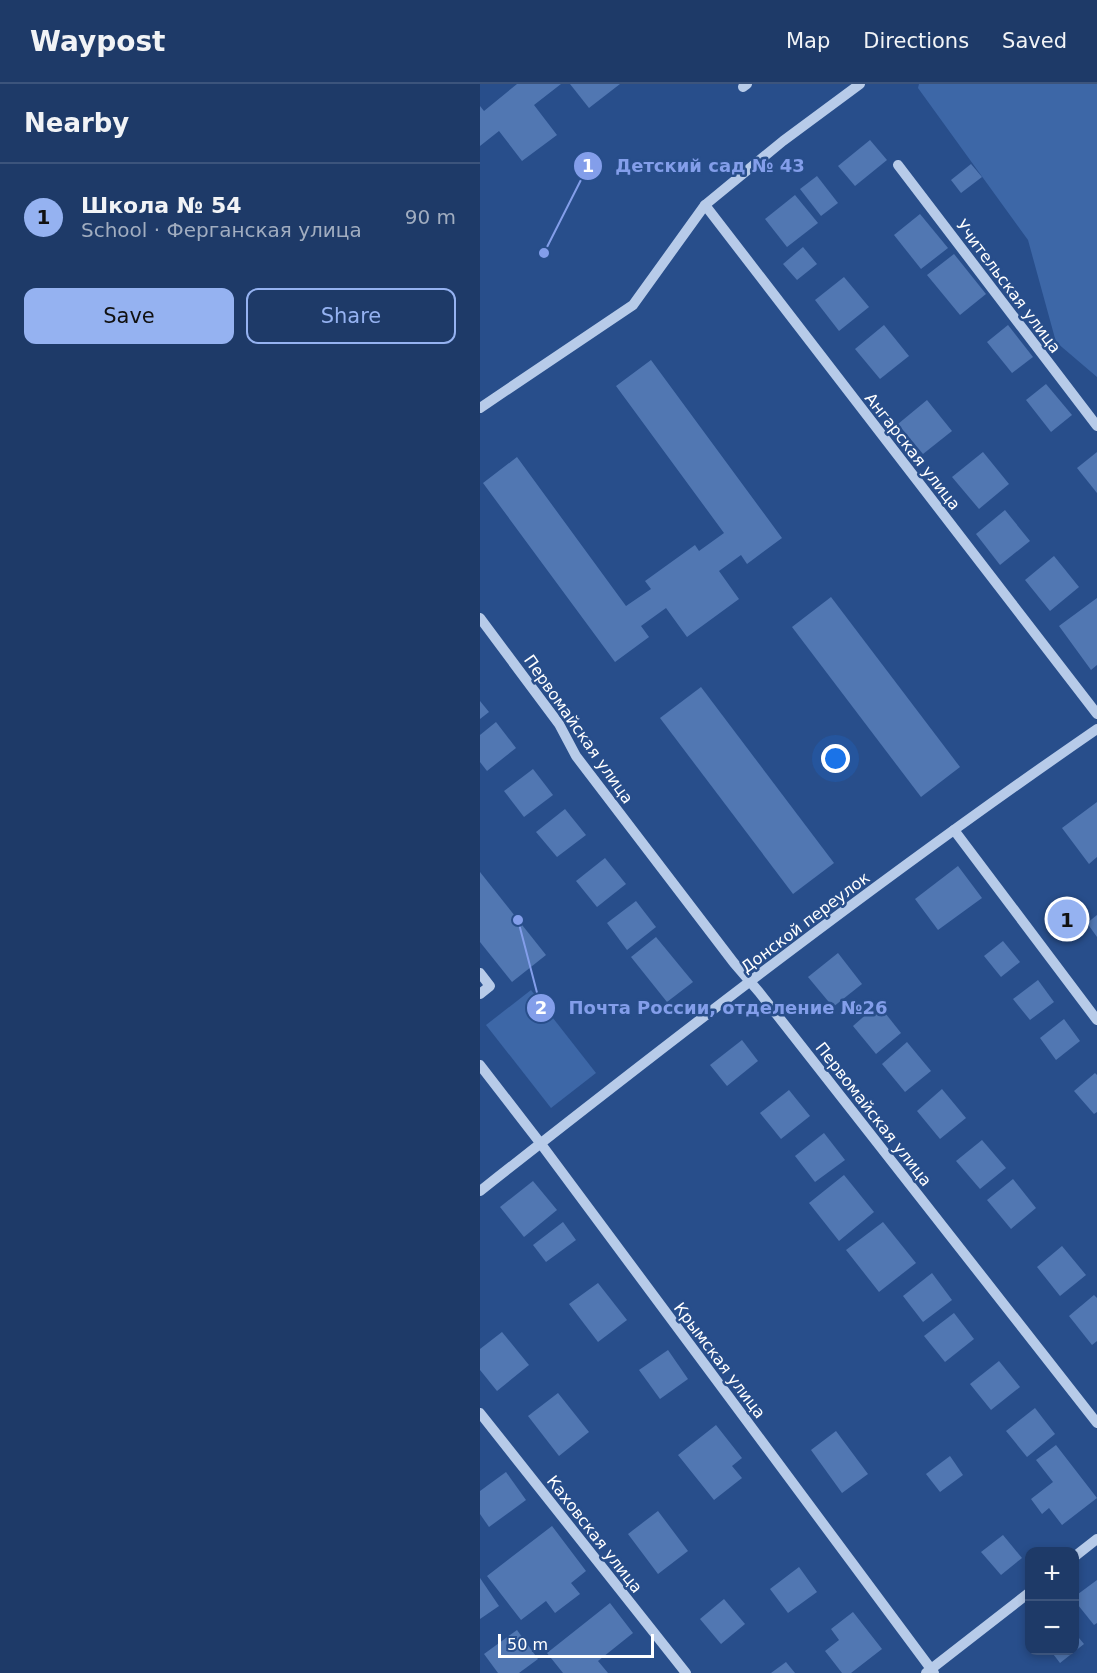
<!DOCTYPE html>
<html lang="en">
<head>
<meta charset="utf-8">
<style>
	:root { --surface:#1e3a68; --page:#26416e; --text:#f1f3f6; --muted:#a1adc0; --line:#3c547c; --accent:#95b2f1 }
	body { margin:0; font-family:"DejaVu Sans",sans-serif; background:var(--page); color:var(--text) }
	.controls { position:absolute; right:18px; bottom:18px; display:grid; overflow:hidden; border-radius:12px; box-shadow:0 3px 9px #0003 }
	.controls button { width:54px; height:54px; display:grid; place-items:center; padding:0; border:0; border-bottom:2px solid var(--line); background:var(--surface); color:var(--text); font:30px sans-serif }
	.scale { position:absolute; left:18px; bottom:15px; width:156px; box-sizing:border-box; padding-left:6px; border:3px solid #fff; border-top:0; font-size:16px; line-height:21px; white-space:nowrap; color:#fff; -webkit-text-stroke:4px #284e8b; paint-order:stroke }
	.you { position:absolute; left:356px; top:675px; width:21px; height:21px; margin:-15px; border:4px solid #fff; border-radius:50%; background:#1a73e8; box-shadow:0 0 0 9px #1a73e833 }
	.badge { display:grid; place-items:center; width:39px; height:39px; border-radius:50%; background:var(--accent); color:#111; font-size:20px; font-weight:700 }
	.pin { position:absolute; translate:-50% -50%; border:3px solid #fff; box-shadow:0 2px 6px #0006 }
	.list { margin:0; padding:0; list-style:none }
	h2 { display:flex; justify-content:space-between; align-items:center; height:78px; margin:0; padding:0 24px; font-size:26px }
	h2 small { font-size:20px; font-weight:400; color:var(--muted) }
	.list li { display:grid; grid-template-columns:39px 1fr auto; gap:18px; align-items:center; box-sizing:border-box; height:108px; padding:0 24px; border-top:2px solid var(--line) }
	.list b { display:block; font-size:22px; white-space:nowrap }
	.list p { margin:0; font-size:20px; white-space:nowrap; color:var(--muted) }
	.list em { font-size:20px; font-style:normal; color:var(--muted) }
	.actions { display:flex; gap:12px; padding:18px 24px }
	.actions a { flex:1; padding:14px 0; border:2px solid var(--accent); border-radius:12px; text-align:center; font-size:21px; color:var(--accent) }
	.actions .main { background:var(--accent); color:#111 }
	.map { position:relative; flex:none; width:617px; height:1589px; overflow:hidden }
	header { display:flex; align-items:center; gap:36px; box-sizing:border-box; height:84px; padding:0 30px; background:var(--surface); border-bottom:2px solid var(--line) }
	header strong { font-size:28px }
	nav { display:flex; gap:33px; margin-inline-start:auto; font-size:21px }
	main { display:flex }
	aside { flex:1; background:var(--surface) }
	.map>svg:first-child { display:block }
	.green { fill:#3d67a7 }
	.building { fill:#5177b2 }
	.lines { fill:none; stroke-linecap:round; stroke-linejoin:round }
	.minor { stroke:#b7cbe9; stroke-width:10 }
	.labels { text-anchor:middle; stroke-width:5; stroke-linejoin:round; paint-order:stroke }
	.street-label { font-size:16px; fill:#fff; stroke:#284e8b }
	.leader { fill:none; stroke:#839eea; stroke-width:2 }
	.callout-dot { fill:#839eea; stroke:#284e8b; stroke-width:2 }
	.mark-label { font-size:18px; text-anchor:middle; font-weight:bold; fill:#fff }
	.callout-label { font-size:18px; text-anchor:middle; font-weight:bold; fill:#839eea; stroke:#284e8b; stroke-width:5; stroke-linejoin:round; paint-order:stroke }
</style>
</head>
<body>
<header>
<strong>Waypost</strong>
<nav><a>Map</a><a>Directions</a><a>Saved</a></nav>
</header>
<main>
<aside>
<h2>Nearby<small></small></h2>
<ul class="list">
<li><span class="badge">1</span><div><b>Школа № 54</b><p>School · Ферганская улица</p></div><em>90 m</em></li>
</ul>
<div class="actions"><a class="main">Save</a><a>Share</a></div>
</aside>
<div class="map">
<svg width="617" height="1589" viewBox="0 0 617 1589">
	<rect width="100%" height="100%" fill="#284e8b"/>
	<g class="green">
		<path d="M 439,0 L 617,0 L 617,293 L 576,258 L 548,156 L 438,4 Z"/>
		<path d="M 51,906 L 116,989 L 71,1024 L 6,941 Z"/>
	</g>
	<g class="building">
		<path d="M 37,0 L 81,0 L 54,21 L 77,51 L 42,77 L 19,47 L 0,62 L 0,22 L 4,27 Z"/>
		<path d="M 90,0 L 140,0 L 109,24 Z"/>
		<path d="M 390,56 L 407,76 L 375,102 L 358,82 Z"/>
		<path d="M 491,80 L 502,93 L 481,109 L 471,96 Z"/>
		<path d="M 337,92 L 358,119 L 341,132 L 320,105 Z"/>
		<path d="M 315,111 L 338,139 L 307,163 L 285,135 Z"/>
		<path d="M 440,130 L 468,164 L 441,185 L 414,151 Z"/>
		<path d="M 323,163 L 337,180 L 317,196 L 303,180 Z"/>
		<path d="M 474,170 L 506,210 L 480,231 L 447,191 Z"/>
		<path d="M 364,193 L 389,223 L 359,247 L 335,216 Z"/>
		<path d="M 404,241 L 429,272 L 400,295 L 375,265 Z"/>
		<path d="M 528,241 L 553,273 L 532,289 L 507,258 Z"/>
		<path d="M 171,276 L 302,454 L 267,480 L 261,471 L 239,487 L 259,515 L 207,553 L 186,524 L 161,542 L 169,553 L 135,578 L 3,399 L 37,373 L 146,522 L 171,505 L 165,497 L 215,461 L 219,467 L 244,449 L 136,302 Z"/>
		<path d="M 566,300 L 592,331 L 571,348 L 546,316 Z"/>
		<path d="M 447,316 L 472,347 L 443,370 L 418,340 Z"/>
		<path d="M 503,368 L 529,400 L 499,425 L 472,393 Z"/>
		<path d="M 617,368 L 617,409 L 597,384 Z"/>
		<path d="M 525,426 L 550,457 L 520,481 L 496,450 Z"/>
		<path d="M 574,472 L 599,503 L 570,527 L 545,496 Z"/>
		<path d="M 351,513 L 480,683 L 441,713 L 312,543 Z"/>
		<path d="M 617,514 L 617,581 L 611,586 L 579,542 Z"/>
		<path d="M 221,603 L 354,779 L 313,810 L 180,634 Z"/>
		<path d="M 0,617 L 9,628 L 0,635 Z"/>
		<path d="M 16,638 L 36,664 L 7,687 L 0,678 L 0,651 Z"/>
		<path d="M 53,685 L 73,711 L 44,733 L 24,707 Z"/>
		<path d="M 617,718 L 617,773 L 609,780 L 582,744 Z"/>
		<path d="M 85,725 L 106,751 L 77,773 L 56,748 Z"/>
		<path d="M 125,774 L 146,800 L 117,823 L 96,797 Z"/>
		<path d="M 478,782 L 502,814 L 458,846 L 435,815 Z"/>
		<path d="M 0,788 L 66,871 L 32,898 L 0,858 Z"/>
		<path d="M 156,817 L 176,843 L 147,866 L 127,839 Z"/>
		<path d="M 617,831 L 617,853 L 607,839 Z"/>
		<path d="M 176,853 L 213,898 L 187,918 L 151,873 Z"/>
		<path d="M 523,857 L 540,878 L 521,893 L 504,872 Z"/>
		<path d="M 358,869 L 382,900 L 353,923 L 328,893 Z"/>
		<path d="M 558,896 L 574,918 L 550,936 L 533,915 Z"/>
		<path d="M 398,920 L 421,949 L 396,970 L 373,942 Z"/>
		<path d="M 584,935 L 600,957 L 576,976 L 560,954 Z"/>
		<path d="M 262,956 L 278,977 L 247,1002 L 230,981 Z"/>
		<path d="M 427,958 L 451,987 L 425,1008 L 402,980 Z"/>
		<path d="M 615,989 L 617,991 L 617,1028 L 614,1030 L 594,1007 Z"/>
		<path d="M 462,1005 L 486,1034 L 460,1055 L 437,1027 Z"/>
		<path d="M 309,1006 L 330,1032 L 301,1055 L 280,1029 Z"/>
		<path d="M 344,1049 L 365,1076 L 335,1098 L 315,1072 Z"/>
		<path d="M 502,1056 L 526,1084 L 500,1105 L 476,1077 Z"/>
		<path d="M 364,1091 L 394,1128 L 359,1157 L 329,1119 Z"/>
		<path d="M 533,1095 L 556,1124 L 531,1145 L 507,1116 Z"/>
		<path d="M 53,1097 L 77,1126 L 44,1153 L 20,1123 Z"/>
		<path d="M 83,1138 L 96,1156 L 66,1178 L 53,1161 Z"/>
		<path d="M 403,1138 L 436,1179 L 399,1208 L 366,1166 Z"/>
		<path d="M 582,1162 L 606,1191 L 580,1212 L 557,1183 Z"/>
		<path d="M 452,1189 L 472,1216 L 443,1238 L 423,1212 Z"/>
		<path d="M 118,1199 L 147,1236 L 118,1258 L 89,1220 Z"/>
		<path d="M 614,1211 L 617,1214 L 617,1257 L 612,1261 L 589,1232 Z"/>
		<path d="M 474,1229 L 494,1255 L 465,1278 L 444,1252 Z"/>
		<path d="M 22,1248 L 49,1281 L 17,1307 L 0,1286 L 0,1265 Z"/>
		<path d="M 188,1266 L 208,1295 L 180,1315 L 159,1286 Z"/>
		<path d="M 519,1277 L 540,1303 L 511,1326 L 490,1300 Z"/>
		<path d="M 78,1309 L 109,1348 L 79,1372 L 48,1332 Z"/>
		<path d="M 555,1324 L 575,1350 L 547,1373 L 526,1347 Z"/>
		<path d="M 236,1341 L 262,1374 L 252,1382 L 262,1394 L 234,1416 L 198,1371 Z"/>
		<path d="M 356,1347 L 388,1390 L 362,1409 L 331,1366 Z"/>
		<path d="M 576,1361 L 617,1414 L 582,1441 L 569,1424 L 562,1430 L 551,1415 L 573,1398 L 556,1376 Z"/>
		<path d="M 470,1372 L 483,1391 L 460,1408 L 446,1390 Z"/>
		<path d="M 26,1388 L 46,1416 L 9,1443 L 0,1430 L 0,1407 Z"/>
		<path d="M 178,1427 L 208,1467 L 178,1490 L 148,1450 Z"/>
		<path d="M 72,1442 L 106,1487 L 91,1499 L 100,1510 L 75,1529 L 66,1517 L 41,1536 L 7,1492 Z"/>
		<path d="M 523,1451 L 542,1474 L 521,1491 L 501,1468 Z"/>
		<path d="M 319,1483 L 337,1508 L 308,1529 L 290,1505 Z"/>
		<path d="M 0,1494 L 19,1522 L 0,1535 Z"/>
		<path d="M 617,1496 L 617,1539 L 614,1541 L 594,1516 L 594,1513 Z"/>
		<path d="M 244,1515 L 265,1540 L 241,1560 L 220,1535 Z"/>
		<path d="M 130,1519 L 153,1549 L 118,1577 L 128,1589 L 83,1589 L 67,1569 Z"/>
		<path d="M 373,1528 L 402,1565 L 371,1589 L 362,1589 L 345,1567 L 359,1556 L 351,1545 Z"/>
		<path d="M 37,1546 L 58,1575 L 39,1589 L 18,1589 L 4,1570 Z"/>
		<path d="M 594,1548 L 604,1560 L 580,1579 L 570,1566 L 594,1566 Z"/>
		<path d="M 306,1578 L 315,1589 L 291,1589 Z"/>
	</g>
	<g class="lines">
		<g class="minor">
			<path d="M 263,3 L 267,0"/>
			<path d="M 418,81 L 617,342"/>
			<path d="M 225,121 L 617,630"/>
			<path d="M 0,324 L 153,221 L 225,121 L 303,57 L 380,0"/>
			<path d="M 0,534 L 79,640 L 96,672 L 254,879 L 279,908 L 617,1339"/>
			<path d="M 474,746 L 617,936"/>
			<path d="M 0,889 L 10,902 L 0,910"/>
			<path d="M 0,981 L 61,1060 L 454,1589"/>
			<path d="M 0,1107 C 202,948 405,791 617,645"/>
			<path d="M 0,1329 L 206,1589"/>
			<path d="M 594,1473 L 617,1455"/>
			<path d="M 446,1589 L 550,1508"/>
		</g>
	</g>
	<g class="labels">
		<g class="street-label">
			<text transform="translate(529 202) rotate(53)" y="6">Учительская улица</text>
			<text transform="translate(433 367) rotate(52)" y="6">Ангарская улица</text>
			<text transform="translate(99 645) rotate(55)" y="6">Первомайская улица</text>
			<text transform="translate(325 838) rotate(-37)" y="6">Донской переулок</text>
			<text transform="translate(394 1030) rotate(52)" y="6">Первомайская улица</text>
			<text transform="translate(240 1276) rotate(53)" y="6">Крымская улица</text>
			<text transform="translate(115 1450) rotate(52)" y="6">Каховская улица</text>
		</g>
	</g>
	<path class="leader" d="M64 169L108 82M38 836L61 924"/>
	<g class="callout-dot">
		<circle cx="64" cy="169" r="6"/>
		<circle cx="38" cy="836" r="6"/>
		<circle cx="108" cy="82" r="15"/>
		<circle cx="61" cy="924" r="15"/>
	</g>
	<g class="mark-label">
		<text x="108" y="88">1</text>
		<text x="61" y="930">2</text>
	</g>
	<g class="callout-label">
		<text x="230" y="88">Детский сад № 43</text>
		<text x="248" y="930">Почта России, отделение №26</text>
	</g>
</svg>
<div class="controls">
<button>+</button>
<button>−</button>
</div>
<div class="scale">50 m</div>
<div class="you"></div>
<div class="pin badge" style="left:587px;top:835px">1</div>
</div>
</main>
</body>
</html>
